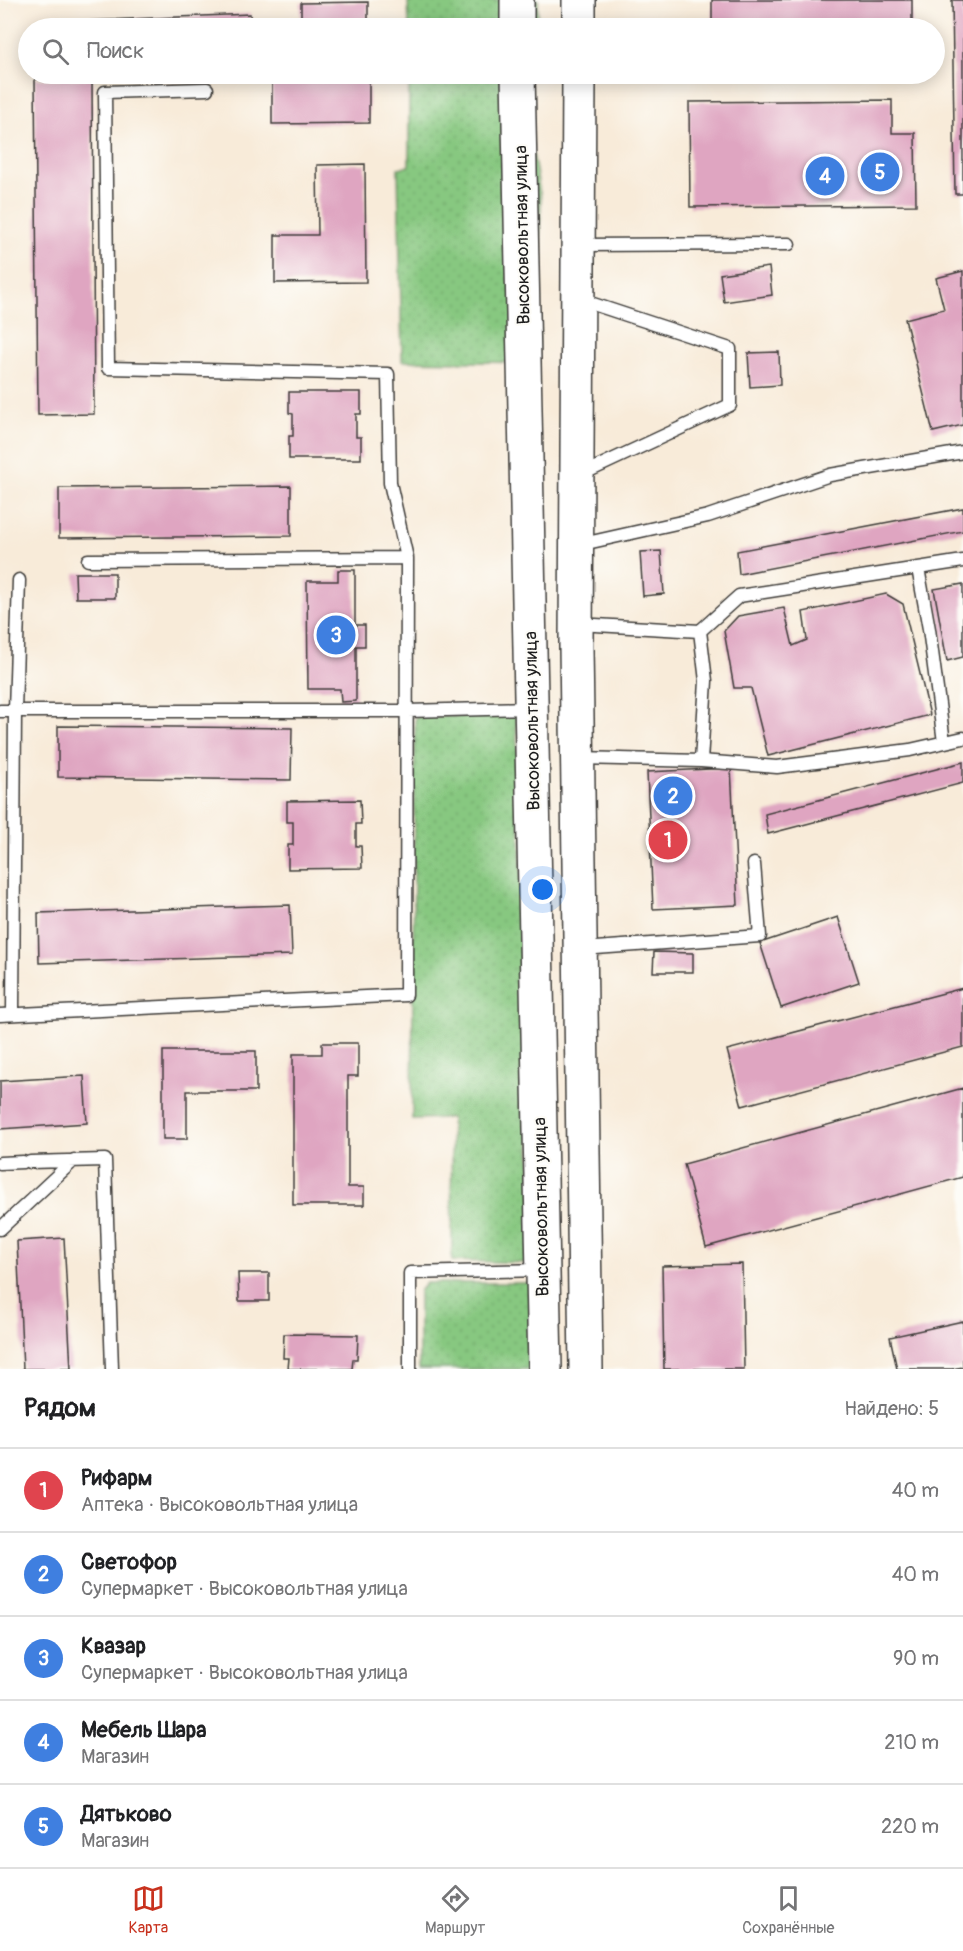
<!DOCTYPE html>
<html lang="ru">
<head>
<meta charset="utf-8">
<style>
	body { margin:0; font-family:Pangolin,sans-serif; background:#f2f2f2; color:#202124 }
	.you { position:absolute; left:543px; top:890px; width:21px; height:21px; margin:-15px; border:4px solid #fff; border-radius:50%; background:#1a73e8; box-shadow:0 0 0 9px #1a73e833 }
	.badge { display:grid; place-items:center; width:39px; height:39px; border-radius:50%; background:#c8321e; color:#fff; font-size:20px; font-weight:700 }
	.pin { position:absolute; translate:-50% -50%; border:3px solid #fff; box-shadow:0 2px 6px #0006 }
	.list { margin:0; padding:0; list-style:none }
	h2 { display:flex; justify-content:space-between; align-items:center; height:78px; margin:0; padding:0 24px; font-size:26px }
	h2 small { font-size:20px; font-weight:400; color:#757577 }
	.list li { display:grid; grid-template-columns:39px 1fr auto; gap:18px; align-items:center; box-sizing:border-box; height:84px; padding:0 24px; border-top:2px solid #e0e0e0 }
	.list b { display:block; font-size:22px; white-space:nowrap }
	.list p { margin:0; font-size:20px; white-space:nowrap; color:#757577 }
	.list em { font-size:20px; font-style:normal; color:#757577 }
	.icon { flex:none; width:33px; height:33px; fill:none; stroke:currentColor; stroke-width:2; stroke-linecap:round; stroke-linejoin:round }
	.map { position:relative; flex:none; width:963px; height:1369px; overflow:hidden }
	.search { position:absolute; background:#fff; box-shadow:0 3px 15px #0003; left:18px; right:18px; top:18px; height:66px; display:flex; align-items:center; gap:15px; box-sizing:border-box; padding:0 21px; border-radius:33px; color:#757577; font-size:22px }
	.sheet { height:498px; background:#fff }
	nav { display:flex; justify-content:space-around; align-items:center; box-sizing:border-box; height:84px; border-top:2px solid #e0e0e0; background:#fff; font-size:16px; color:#757577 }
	nav a { display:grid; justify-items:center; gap:3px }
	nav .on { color:#c8321e }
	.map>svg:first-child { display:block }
	.grass { fill:url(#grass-dots); stroke:#52724e; stroke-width:1.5 }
	.building { fill:#dfa5c1 }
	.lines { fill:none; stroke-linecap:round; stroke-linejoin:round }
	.lane-casing { stroke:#3d3b38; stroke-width:15 }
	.secondary-casing { stroke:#3d3b38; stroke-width:36 }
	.lane { stroke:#fff; stroke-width:12 }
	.secondary { stroke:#fff; stroke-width:33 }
	.labels { text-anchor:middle; stroke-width:4.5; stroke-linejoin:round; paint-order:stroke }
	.street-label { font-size:18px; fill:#1c1c1c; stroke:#fdfcf7 }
</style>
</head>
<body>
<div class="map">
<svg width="963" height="1369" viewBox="0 0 963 1369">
	<defs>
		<pattern id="grass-dots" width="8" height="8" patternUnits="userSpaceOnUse" patternTransform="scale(1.5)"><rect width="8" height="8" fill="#87c880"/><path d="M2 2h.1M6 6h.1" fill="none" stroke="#74ab6e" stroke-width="1.8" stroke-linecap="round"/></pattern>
	</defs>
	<rect width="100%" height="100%" fill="#fdfcf7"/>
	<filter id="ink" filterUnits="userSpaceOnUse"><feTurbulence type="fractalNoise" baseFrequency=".0167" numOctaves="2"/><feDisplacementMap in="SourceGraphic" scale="12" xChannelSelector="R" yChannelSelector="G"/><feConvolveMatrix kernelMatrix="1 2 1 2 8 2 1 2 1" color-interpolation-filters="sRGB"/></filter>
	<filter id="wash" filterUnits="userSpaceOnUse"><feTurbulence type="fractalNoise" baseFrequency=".008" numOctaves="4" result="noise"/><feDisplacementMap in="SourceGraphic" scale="24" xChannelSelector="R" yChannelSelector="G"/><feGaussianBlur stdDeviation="1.35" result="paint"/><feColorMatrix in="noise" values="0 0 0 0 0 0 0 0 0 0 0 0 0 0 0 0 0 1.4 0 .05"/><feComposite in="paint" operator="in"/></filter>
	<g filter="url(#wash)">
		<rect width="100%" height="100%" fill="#f8ebd9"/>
		<!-- grass -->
		<path class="grass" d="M 408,0 L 538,0 L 538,28 L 409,28 Z
			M 409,74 L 529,74 L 530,137 L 541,199 L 538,363 L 402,361 L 398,168 L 409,166 Z
			M 516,715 L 534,1263 L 452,1261 L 451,1118 L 412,1119 L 415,717 Z
			M 426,1283 L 542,1283 L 541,1369 L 419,1369 L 419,1291 Z"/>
		<g id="blocks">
			<!-- building -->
			<path class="building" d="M 712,0 L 912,0 L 912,28 L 712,28 Z
				M 952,0 L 963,0 L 963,194 L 955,194 Z
				M 368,2 L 368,28 L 301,28 L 301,3 Z
				M 250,14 L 251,28 L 84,28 L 83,21 Z
				M 302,74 L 369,74 L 369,123 L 272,124 L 272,79 L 302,78 Z
				M 35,79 L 92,79 L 94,414 L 38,415 Z
				M 892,100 L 892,133 L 915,133 L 916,205 L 690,207 L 689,102 Z
				M 365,164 L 366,282 L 275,283 L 275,235 L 318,235 L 317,165 Z
				M 769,267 L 772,295 L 724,302 L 720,274 Z
				M 963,271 L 963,425 L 933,432 L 905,319 L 944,309 L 936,278 Z
				M 779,352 L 780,385 L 750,387 L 748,353 Z
				M 289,392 L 361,392 L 361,414 L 356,414 L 356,437 L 361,437 L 361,459 L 289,459 L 289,436 L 293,436 L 293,414 L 289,413 Z
				M 291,486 L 291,536 L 59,538 L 59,488 Z
				M 963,508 L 963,531 L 739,574 L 737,551 Z
				M 661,551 L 664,594 L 643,596 L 640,552 Z
				M 338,570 L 355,570 L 355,625 L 365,625 L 365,646 L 356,646 L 356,701 L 341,702 L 340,689 L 308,689 L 307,581 L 338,581 Z
				M 75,573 L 115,573 L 115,598 L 76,598 Z
				M 963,584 L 963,657 L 947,661 L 934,589 Z
				M 886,594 L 903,604 L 930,715 L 768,756 L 751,688 L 734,688 L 724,631 L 738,616 L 784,608 L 793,646 L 807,640 L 803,612 Z
				M 58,726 L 292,728 L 291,780 L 58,777 Z
				M 963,762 L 963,783 L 768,834 L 765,814 Z
				M 731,768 L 738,905 L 653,909 L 647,772 Z
				M 360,800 L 361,824 L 356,824 L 356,846 L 361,846 L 362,868 L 288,869 L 288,845 L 293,845 L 293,822 L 287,822 L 287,801 Z
				M 290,905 L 292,955 L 39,963 L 38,913 Z
				M 838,917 L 859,982 L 781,1008 L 760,943 Z
				M 654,952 L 693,953 L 693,972 L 653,972 Z
				M 963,988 L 963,1047 L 742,1106 L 727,1050 Z
				M 322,1043 L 358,1043 L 358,1076 L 348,1076 L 348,1187 L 364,1187 L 364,1205 L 293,1205 L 293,1054 L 322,1054 Z
				M 163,1051 L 256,1051 L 256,1091 L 187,1091 L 187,1139 L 163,1139 Z
				M 84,1076 L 87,1123 L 0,1129 L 0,1081 Z
				M 963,1088 L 963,1177 L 706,1247 L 684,1164 Z
				M 64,1238 L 71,1369 L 23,1369 L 17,1241 Z
				M 742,1264 L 744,1369 L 664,1369 L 662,1266 Z
				M 238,1273 L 269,1273 L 269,1301 L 239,1301 Z
				M 963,1321 L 963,1367 L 952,1369 L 897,1369 L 890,1337 Z
				M 284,1334 L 358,1335 L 357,1359 L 353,1359 L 352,1369 L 288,1369 L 289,1358 L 283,1358 Z"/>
		</g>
	</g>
	<g filter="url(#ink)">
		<use href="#blocks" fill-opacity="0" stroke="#3d3b38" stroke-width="1.5"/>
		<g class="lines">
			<defs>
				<path id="lane" d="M 580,245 L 789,244
					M 580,475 L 730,405 L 730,349 L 581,300
					M 578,545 L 708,516 L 830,475 L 963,452
					M 88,560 L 407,558
					M 918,568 L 929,629 L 944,742
					M 578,624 L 700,631 L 706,681 L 701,761 L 579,758
					M 700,631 L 739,596 L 963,561
					M 0,711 L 15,711 L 19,580
					M 701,761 L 777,767 L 910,750 L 963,738
					M 582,949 L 760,936 L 754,864
					M 13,1014 L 15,711 L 407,711 L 529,708
					M 0,1015 L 406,995 L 407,558 L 390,483 L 388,374 L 108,368 L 105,92 L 207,89
					M 30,1162 L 105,1160 L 112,1369
					M 0,1163 L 23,1162
					M 0,1229 L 74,1160
					M 410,1369 L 410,1273 L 542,1270"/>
				<path id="secondary" d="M 517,0 L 517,28
					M 579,28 L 579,0
					M 518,74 L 545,1369
					M 579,74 L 576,646 L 586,1369"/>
			</defs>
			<!-- lane casing -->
			<use href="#lane" class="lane-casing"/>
			<!-- secondary casing -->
			<use href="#secondary" class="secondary-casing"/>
			<!-- lane -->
			<use href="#lane" class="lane"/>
			<!-- secondary -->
			<use href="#secondary" class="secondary"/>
		</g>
	</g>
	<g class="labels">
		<!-- street labels -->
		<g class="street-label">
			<text transform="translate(522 235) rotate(-91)" y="6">Высоковольтная улица</text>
			<text transform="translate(532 721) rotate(-91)" y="6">Высоковольтная улица</text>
			<text transform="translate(541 1207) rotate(-91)" y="6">Высоковольтная улица</text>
		</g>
	</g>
</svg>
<div class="you"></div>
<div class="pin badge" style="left:668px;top:840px;background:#e0444e">1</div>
<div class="pin badge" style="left:673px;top:796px;background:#3f7fe0">2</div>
<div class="pin badge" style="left:336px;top:635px;background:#3f7fe0">3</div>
<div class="pin badge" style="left:825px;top:176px;background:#3f7fe0">4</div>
<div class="pin badge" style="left:880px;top:172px;background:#3f7fe0">5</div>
<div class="search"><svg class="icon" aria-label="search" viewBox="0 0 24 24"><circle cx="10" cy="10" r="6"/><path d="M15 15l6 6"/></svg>Поиск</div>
</div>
<section class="sheet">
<h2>Рядом<small>Найдено: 5</small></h2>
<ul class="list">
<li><span class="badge" style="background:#e0444e">1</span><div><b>Рифарм</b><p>Аптека · Высоковольтная улица</p></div><em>40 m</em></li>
<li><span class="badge" style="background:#3f7fe0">2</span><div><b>Светофор</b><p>Супермаркет · Высоковольтная улица</p></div><em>40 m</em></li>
<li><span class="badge" style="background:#3f7fe0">3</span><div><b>Квазар</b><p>Супермаркет · Высоковольтная улица</p></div><em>90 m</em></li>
<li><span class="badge" style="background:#3f7fe0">4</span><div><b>Мебель Шара</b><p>Магазин</p></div><em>210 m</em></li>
<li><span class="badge" style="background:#3f7fe0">5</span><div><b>Дятьково</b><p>Магазин</p></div><em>220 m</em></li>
</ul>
</section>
<nav>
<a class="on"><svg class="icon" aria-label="map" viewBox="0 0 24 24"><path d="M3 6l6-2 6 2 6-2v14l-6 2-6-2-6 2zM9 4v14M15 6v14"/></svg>Карта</a>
<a><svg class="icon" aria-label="directions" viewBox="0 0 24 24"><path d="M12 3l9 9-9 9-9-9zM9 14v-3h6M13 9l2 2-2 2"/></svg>Маршрут</a>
<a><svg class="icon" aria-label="saved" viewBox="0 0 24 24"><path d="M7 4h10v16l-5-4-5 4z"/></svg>Сохранённые</a>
</nav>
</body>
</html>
